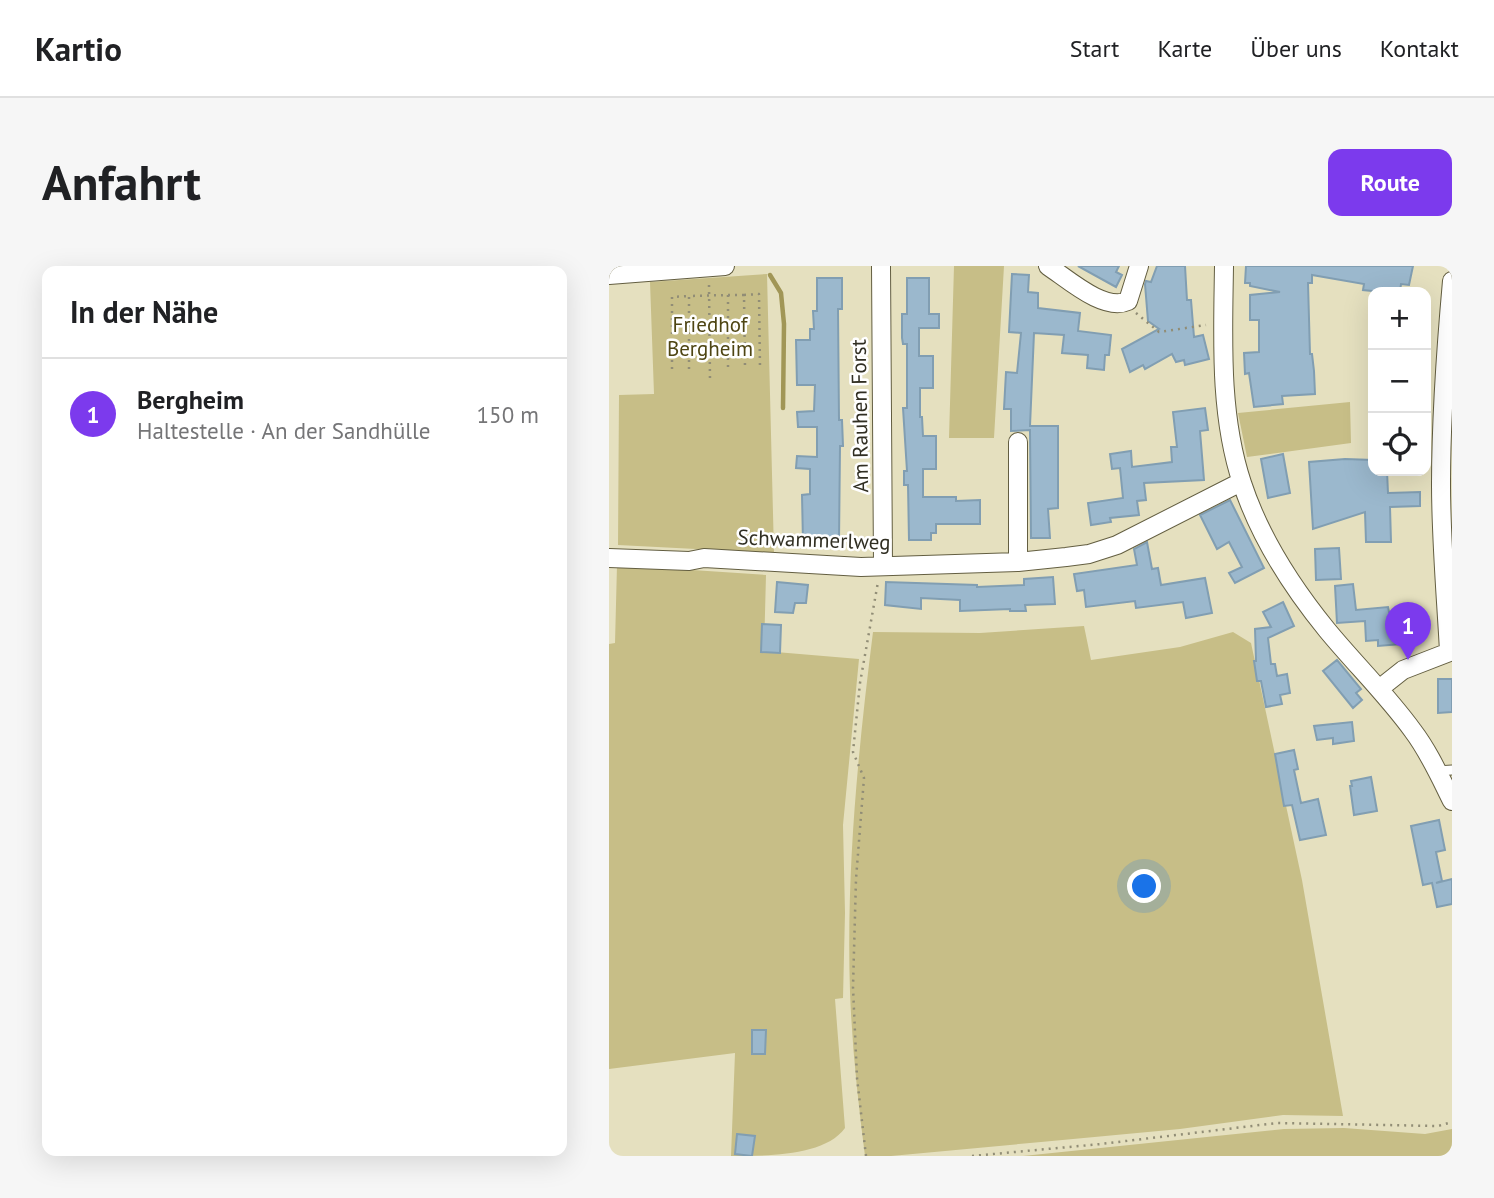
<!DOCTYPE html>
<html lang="de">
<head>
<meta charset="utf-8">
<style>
	body { margin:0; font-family:"PT Sans",sans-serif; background:#f6f6f6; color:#202124 }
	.controls { position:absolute; right:21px; top:21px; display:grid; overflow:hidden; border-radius:14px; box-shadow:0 7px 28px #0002 }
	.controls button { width:63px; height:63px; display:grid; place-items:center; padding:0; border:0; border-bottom:2px solid #e0e0e0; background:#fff; color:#202124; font:35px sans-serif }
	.you { position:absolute; left:536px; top:621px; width:24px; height:24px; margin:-18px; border:5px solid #fff; border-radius:50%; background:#1a73e8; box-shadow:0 0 0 10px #1a73e833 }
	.badge { display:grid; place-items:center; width:46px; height:46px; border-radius:50%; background:#7c3aed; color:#fff; font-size:23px; font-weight:700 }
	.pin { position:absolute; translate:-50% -58px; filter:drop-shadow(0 2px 4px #0008) }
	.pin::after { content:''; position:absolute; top:37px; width:24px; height:21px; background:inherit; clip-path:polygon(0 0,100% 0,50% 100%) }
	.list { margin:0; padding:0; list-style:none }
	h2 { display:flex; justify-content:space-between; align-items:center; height:91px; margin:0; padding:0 28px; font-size:30px }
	h2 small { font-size:23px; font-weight:400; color:#757577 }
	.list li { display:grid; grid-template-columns:46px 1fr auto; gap:21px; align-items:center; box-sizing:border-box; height:112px; padding:0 28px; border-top:2px solid #e0e0e0 }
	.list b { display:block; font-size:26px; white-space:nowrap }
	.list p { margin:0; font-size:23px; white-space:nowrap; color:#757577 }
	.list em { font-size:23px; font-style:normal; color:#757577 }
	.icon { flex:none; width:38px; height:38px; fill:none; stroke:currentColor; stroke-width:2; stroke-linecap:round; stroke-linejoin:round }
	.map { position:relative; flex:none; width:843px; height:890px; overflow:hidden; border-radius:14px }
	header { display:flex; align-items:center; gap:42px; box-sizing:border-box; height:98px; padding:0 35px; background:#fff; border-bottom:2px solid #e0e0e0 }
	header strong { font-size:33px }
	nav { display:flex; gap:38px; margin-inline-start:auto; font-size:24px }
	.intro { display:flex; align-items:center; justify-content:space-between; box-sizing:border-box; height:168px; padding:0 42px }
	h1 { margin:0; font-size:49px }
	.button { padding:18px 32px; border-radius:14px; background:#7c3aed; color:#fff; font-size:24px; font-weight:700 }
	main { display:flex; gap:42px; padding:0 42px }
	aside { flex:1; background:#fff; border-radius:14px; box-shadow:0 7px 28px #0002 }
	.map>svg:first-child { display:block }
	.green { fill:#c7be87 }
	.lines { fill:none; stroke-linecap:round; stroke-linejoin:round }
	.stream { stroke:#a19656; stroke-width:4.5 }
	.building { fill:#9bb8cd; stroke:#819eb2; stroke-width:2 }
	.lane-casing { stroke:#635e41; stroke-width:11 }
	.street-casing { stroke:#635e41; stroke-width:20 }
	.path { stroke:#918d76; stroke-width:2.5; stroke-dasharray:2 5; stroke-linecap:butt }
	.lane { stroke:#fff; stroke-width:9 }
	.street { stroke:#fff; stroke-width:18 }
	.labels { text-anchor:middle; stroke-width:5; stroke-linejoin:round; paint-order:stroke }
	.park-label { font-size:21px; fill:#4e4513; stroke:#fff }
	.street-label { font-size:21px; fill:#302e22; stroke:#fff }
</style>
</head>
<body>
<header>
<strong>Kartio</strong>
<nav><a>Start</a><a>Karte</a><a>Über uns</a><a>Kontakt</a></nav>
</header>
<div class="intro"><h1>Anfahrt</h1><a class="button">Route</a></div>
<main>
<aside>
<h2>In der Nähe<small></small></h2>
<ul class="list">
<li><span class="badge">1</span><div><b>Bergheim</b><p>Haltestelle · An der Sandhülle</p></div><em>150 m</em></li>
</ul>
</aside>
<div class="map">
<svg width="843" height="890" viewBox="0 0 843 890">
	<rect width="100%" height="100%" fill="#e5e0bf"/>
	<!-- green -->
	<path class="green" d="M 345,0 L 395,0 L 385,172 L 340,172 Z
		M 158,8 L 165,287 L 9,279 L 10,129 L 45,128 L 41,16 Z
		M 741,136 L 742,177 L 638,191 L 629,147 Z
		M 8,299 L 157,309 L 155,385 L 250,393 L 234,559 L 236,647 L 234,732 L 226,733 L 236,862 C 216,890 158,890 122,890 L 126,787 L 0,803 L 0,378 L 6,377 Z
		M 475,360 L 482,394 L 571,381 L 624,366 L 642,377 L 693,614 L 734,850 L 674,849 L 571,863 L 432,876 L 282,890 L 256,890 C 249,835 243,781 241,726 C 237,606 249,485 264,366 L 371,367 Z
		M 735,862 L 816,868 L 843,863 L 843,890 L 414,890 L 675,863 Z"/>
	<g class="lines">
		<!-- stream -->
		<path class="stream" d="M 161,9 L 172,27 L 175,58 L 174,142"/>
	</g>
	<!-- building -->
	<path class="building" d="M 469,0 L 510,0 L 507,6 L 513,9 L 507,21 Z
		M 548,0 L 576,0 L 578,34 L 582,34 L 585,71 L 594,69 L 600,93 L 576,99 L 575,94 L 567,96 L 563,88 L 536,103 L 534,99 L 521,106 L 513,83 L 550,63 L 539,55 L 536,18 L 537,15 L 542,16 Z
		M 637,0 L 804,0 L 800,19 L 792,18 L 791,25 L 774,22 L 773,26 L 754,24 L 755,18 L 703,9 L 703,17 L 699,17 L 701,88 L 703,88 L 705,105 L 706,128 L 673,130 L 674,138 L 645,141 L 640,107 L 636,108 L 635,87 L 650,86 L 650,54 L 641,54 L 641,29 L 671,26 L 641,20 L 641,17 L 636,17 Z
		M 403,8 L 420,9 L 419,26 L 429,27 L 429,42 L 471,47 L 469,65 L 502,69 L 500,89 L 496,89 L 495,104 L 478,102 L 479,89 L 453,87 L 455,69 L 425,67 L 421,160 L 449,160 L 449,242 L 439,243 L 441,272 L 422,272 L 421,164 L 402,165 L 402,143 L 395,143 L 397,106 L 408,107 L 412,67 L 400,66 Z
		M 208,12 L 233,12 L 233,43 L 229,43 L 230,154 L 233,154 L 234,180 L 231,180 L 230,276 L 194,276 L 193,229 L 201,228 L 201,203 L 187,202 L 188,190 L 208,191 L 208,161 L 189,161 L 188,146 L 205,145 L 206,119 L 188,119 L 187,74 L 201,74 L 201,63 L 205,63 L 204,45 L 208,45 Z
		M 298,12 L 320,12 L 320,48 L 330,48 L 330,62 L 310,62 L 310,90 L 324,90 L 324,122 L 311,122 L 311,151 L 313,151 L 314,170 L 327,170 L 327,203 L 314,203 L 314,231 L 347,231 L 347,235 L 371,234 L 371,258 L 327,258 L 327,267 L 322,267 L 322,274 L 300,274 L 299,219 L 295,219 L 295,205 L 298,205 L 294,142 L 298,142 L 298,78 L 294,78 L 293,72 L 293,48 L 298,48 Z
		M 596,142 L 599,164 L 591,165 L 595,214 L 535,217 L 537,234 L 528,235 L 530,249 L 501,252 L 502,256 L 482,259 L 479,237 L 514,232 L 511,202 L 503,203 L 501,188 L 522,185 L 523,201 L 563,196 L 562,181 L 568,181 L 564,146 Z
		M 674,188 L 681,227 L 659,232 L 652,193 Z
		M 736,193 L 764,194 L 764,205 L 778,205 L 779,227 L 811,226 L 811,240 L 781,241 L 782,276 L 757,276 L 756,246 L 704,263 L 700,196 Z
		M 621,234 L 655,302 L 626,317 L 620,307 L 633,301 L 620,276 L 608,283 L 591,249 Z
		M 538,276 L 543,303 L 549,302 L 552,319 L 596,312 L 603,347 L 577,352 L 574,336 L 527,342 L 526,335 L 477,341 L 475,324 L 468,325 L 465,308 L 528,299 L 525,283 Z
		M 730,282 L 732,313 L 707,314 L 706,283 Z
		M 444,311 L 446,338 L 416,339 L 417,345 L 401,345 L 401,343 L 351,345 L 351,334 L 312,332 L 312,343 L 276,339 L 277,316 L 368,319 L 368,321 L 415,319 L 415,313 Z
		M 168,316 L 199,319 L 197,337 L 186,337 L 184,347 L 166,346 Z
		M 744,318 L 747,344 L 779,341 L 780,346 L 788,345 L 792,378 L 769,380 L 769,374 L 757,375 L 756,355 L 728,357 L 726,320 Z
		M 674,336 L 685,360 L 659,372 L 662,398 L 666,398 L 668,410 L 678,408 L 681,427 L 671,429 L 673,438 L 657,441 L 652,415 L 648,415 L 645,395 L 647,395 L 646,363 L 662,361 L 654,346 Z
		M 153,358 L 172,359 L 171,387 L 152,386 Z
		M 728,394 L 752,423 L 747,427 L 753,434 L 744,442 L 714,405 Z
		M 829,413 L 843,413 L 843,446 L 829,447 Z
		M 743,456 L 745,475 L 724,478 L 724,472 L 708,474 L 705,460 Z
		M 685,484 L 689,503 L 685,504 L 692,537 L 709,533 L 717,569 L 691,574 L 683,539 L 675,540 L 666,488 Z
		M 762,511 L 768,545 L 745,549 L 741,520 L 743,520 L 742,515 Z
		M 830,554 L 836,584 L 827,586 L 833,615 L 827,617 L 843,613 L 843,638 L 828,641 L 823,617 L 814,619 L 802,560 Z
		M 143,764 L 157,764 L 156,788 L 143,788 Z
		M 128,868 L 146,870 L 143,890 L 126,888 Z"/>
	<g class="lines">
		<defs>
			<path id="lane" d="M 828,505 L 843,504"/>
			<path id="street" d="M 272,0 L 274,300
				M 439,0 C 459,13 495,46 519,35 L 530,0
				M 615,0 C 614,71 610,148 633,217 C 650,269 683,321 718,364 C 746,398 778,429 804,465 C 820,486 831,511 843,535
				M 0,9 L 116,0
				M 0,292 L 80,295 L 95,292 L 252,301 L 409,296 L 457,291 L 480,288 L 508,279 L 632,216
				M 409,296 L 409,176
				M 840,385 C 837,330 832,274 832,218 C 832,150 837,82 843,15
				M 770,423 L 794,404 L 843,385"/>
		</defs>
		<!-- lane casing -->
		<use href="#lane" class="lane-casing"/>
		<!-- street casing -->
		<use href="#street" class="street-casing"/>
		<!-- path -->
		<path class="path" d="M 100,19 L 101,115
			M 119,29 L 135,29 L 136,101
			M 135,29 L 150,28 L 151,102
			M 527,47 L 550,66 L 597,59
			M 63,103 L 63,31 L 80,30
			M 80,103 L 80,30 L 119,29 L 119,101
			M 257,890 L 248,812 L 244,721 L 247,613 L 255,512 L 244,486 L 251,417 L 269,316
			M 363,890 L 492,878 L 668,857 L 829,860 L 843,856"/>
		<!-- lane -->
		<use href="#lane" class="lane"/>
		<!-- street -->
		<use href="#street" class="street"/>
	</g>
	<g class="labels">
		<!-- park labels -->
		<g class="park-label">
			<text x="101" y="66">Friedhof<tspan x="101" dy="24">Bergheim</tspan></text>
		</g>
		<!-- street labels -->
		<g class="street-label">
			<text transform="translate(251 150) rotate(-91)" y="7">Am Rauhen Forst</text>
			<text transform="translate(205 274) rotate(2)" y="7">Schwammerlweg</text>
		</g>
	</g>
</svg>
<div class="controls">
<button>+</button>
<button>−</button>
<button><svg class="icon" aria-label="locate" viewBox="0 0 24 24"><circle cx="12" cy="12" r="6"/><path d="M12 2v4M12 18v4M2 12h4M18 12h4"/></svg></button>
</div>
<div class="you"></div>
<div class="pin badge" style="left:799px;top:394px">1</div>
</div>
</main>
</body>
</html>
